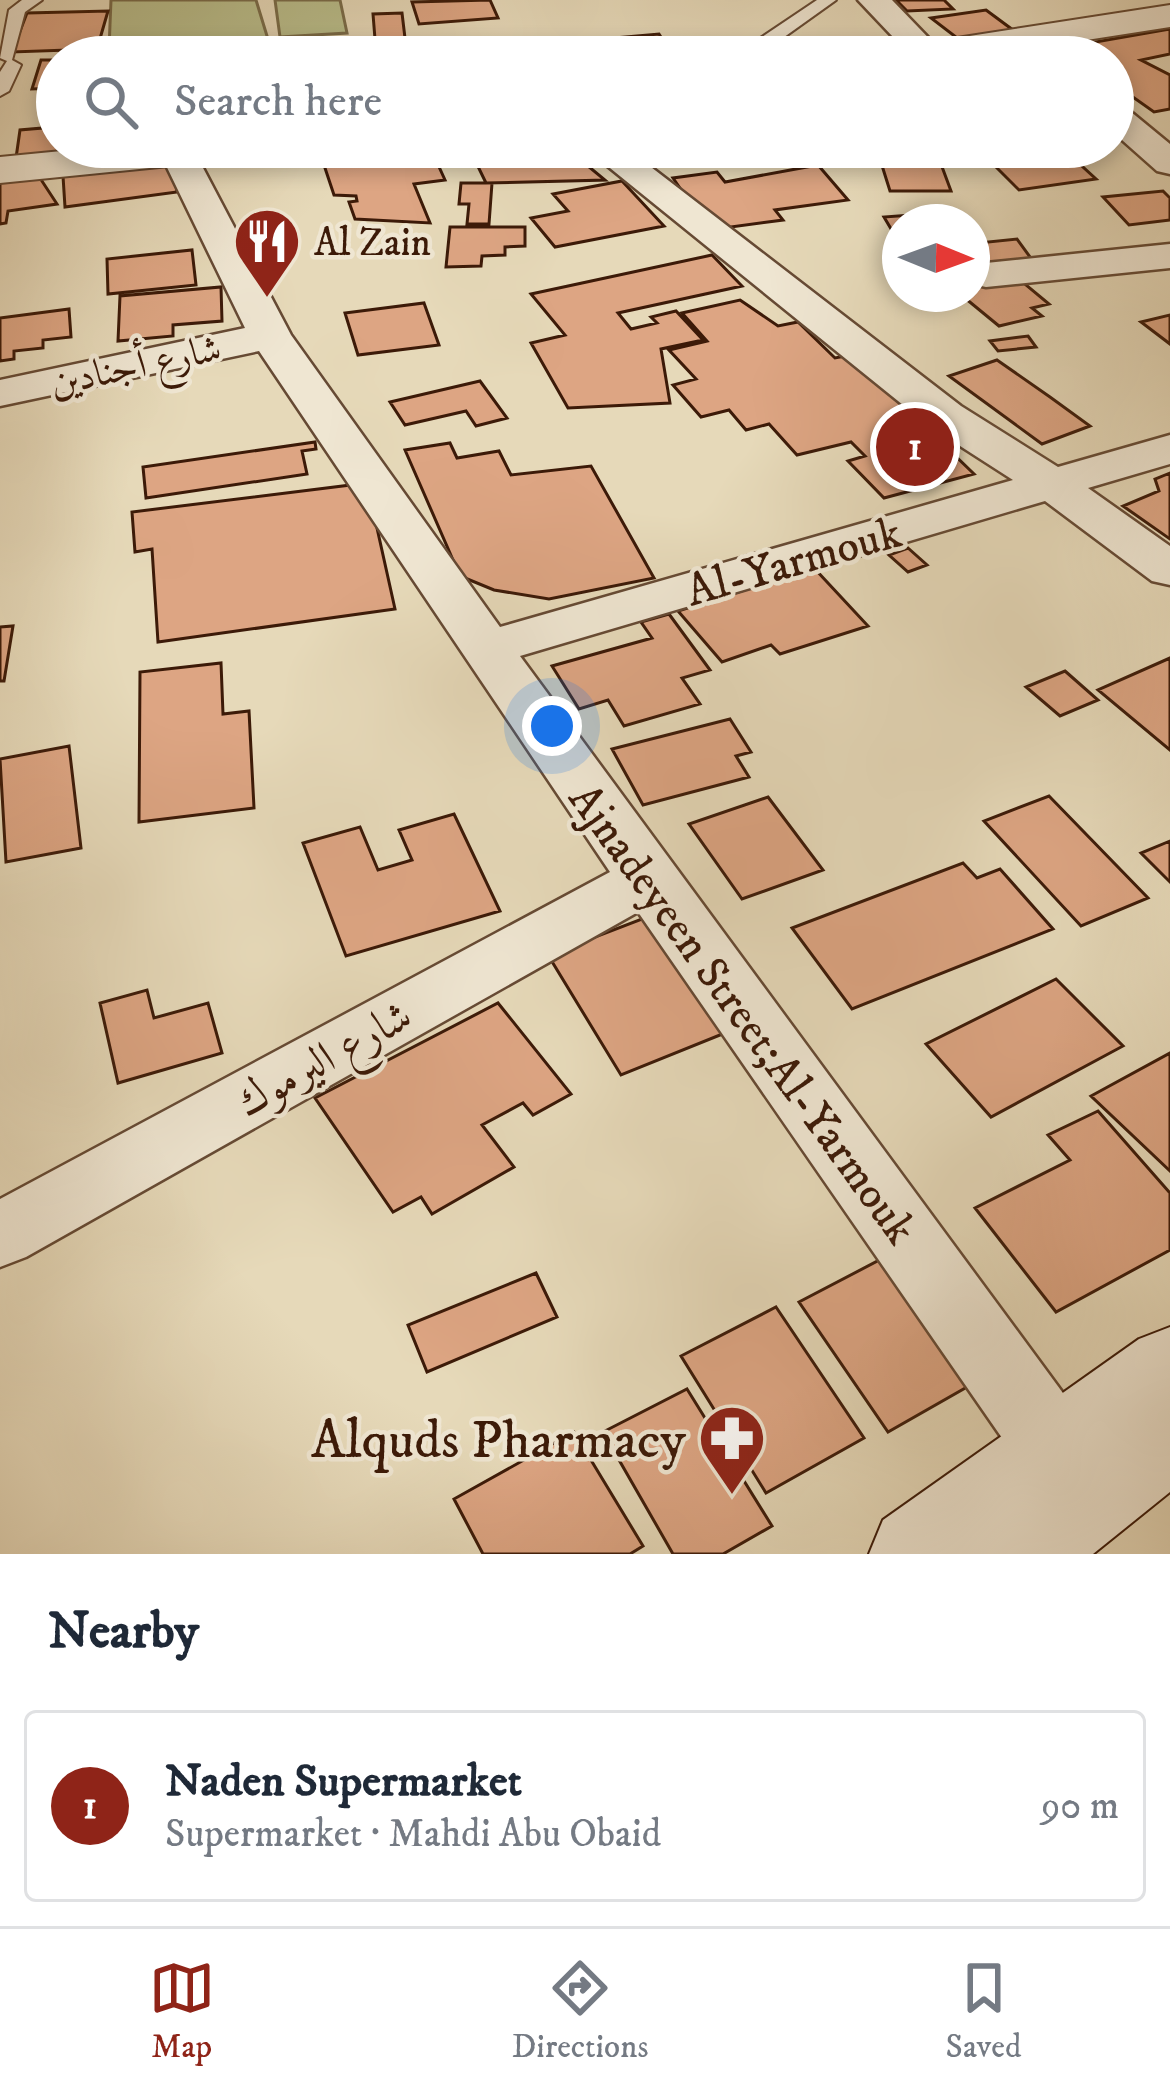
<!DOCTYPE html>
<html lang="en">
<head>
<meta charset="utf-8">
<style>
	body { margin:0; font-family:"IM FELL DW Pica",Amiri,serif; background:#f6f6f7; color:#1f2937 }
	.compass { position:absolute; left:882px; top:204px; width:108px; height:108px; border-radius:50%; background:#fff; box-shadow:0 6px 18px #0003; rotate:91deg }
	.you { position:absolute; left:552px; top:726px; width:42px; height:42px; margin:-30px; border:9px solid #fff; border-radius:50%; background:#1a73e8; box-shadow:0 0 0 18px #1a73e833 }
	.badge { display:grid; place-items:center; width:78px; height:78px; border-radius:50%; background:#8f2418; color:#fff; font-size:39px; font-weight:700 }
	.pin { position:absolute; translate:-50% -50%; border:6px solid #fff; box-shadow:0 3px 12px #0006 }
	.list { margin:0; padding:0; list-style:none }
	h2 { display:flex; justify-content:space-between; align-items:center; height:156px; margin:0; padding:0 48px; font-size:51px }
	h2 small { font-size:39px; font-weight:400; color:#747a83 }
	.list li { display:grid; grid-template-columns:78px 1fr auto; gap:36px; align-items:center; box-sizing:border-box; height:192px; margin:0 24px 24px; padding:0 24px; border:3px solid #e0e1e3; border-radius:12px }
	.list b { display:block; font-size:45px; white-space:nowrap }
	.list p { margin:0; font-size:39px; white-space:nowrap; color:#747a83 }
	.list em { font-size:39px; font-style:normal; color:#747a83 }
	.icon { flex:none; width:66px; height:66px; fill:none; stroke:currentColor; stroke-width:2; stroke-linecap:round; stroke-linejoin:round }
	.map { position:relative; flex:none; width:1170px; height:1554px; overflow:hidden }
	.search { position:absolute; background:#fff; box-shadow:0 6px 18px #0003; left:36px; right:36px; top:36px; height:132px; display:flex; align-items:center; gap:30px; box-sizing:border-box; padding:0 42px; border-radius:66px; color:#747a83; font-size:45px }
	.sheet { height:372px; background:#fff }
	nav { display:flex; justify-content:space-around; align-items:center; box-sizing:border-box; height:168px; border-top:3px solid #e0e1e3; background:#fff; font-size:33px; color:#747a83 }
	nav a { display:grid; justify-items:center; gap:6px }
	nav .on { color:#8f2418 }
	.map>svg:first-child { display:block }
	.green { fill:#b9be8c; stroke:#7a6c4a; stroke-width:3 }
	.building { fill:#dda583; stroke:#3c1a08; stroke-width:3 }
	.lines { fill:none; stroke-linecap:round; stroke-linejoin:round }
	.service-casing { stroke:#664a34; stroke-width:4 }
	.minor-casing { stroke:#664a34; stroke-width:5 }
	.tertiary-casing { stroke:#664a34; stroke-width:4 }
	.secondary-casing { stroke:#3c1a08; stroke-width:4 }
	.service { fill:#efe6d2; fill-rule:evenodd }
	.minor { fill:#efe6d2; fill-rule:evenodd }
	.tertiary { fill:#efe6d2; fill-rule:evenodd }
	.secondary { fill:#efe6d2; fill-rule:evenodd }
	.labels { text-anchor:middle; stroke-width:9; stroke-linejoin:round; paint-order:stroke }
	.far-poi-label { font-size:39px; fill:#3c1a08; stroke:#efe6d2; text-anchor:start }
	.far-street-label { font-size:39px; fill:#3c1a08; stroke:#efe6d2 }
	.street-label { font-size:45px; fill:#3c1a08; stroke:#efe6d2 }
	.near-poi-label { font-size:54px; fill:#3c1a08; stroke:#efe6d2; text-anchor:end }
</style>
</head>
<body>
<div class="map">
<svg width="1170" height="1554" viewBox="0 0 1170 1554">
	<rect width="100%" height="100%" fill="#e6d9b9"/>
	<filter id="stains"><feTurbulence type="fractalNoise" baseFrequency=".00167" numOctaves="4"/><feColorMatrix values="0 0 0 0 .2 0 0 0 0 .09 0 0 0 0 .02 0 0 0 .5 -.17"/></filter>
	<radialGradient id="worn" r=".72"><stop offset=".6" stop-color="#630" stop-opacity="0"/><stop offset="1" stop-color="#630" stop-opacity=".3"/></radialGradient>
	<!-- green -->
	<path class="green" d="M 111,0 L 256,0 L 271,49 L 109,49 Z
		M 275,0 L 340,0 L 347,33 L 280,37 Z"/>
	<!-- building -->
	<path class="building" d="M 490,0 L 498,18 L 419,24 L 412,2 Z
		M 896,0 L 944,0 L 953,9 L 907,11 Z
		M 986,10 L 1017,33 L 961,41 L 931,18 Z
		M 108,11 L 97,49 L 12,52 L 27,13 Z
		M 402,13 L 405,38 L 375,39 L 373,14 Z
		M 1170,29 L 1170,54 L 1141,60 L 1170,75 L 1170,109 L 1154,112 L 1113,83 L 1113,57 L 1074,57 L 1061,48 Z
		M 659,34 L 674,57 L 612,57 L 602,39 Z
		M 270,50 L 270,57 L 130,57 L 247,53 Z
		M 41,60 L 57,60 L 57,88 L 32,89 Z
		M 57,112 L 57,147 L 65,147 L 64,155 L 16,158 L 20,130 L 42,128 L 44,113 Z
		M 318,147 L 439,147 L 435,158 L 445,180 L 414,184 L 430,223 L 355,219 L 349,202 L 357,201 L 356,196 L 334,195 Z
		M 565,147 L 605,180 L 486,183 L 469,148 Z
		M 781,147 L 862,147 L 789,157 Z
		M 976,147 L 1061,147 L 1096,179 L 1019,190 Z
		M 879,156 L 938,156 L 951,191 L 890,191 Z
		M 173,165 L 177,192 L 65,207 L 63,176 Z
		M 818,165 L 848,200 L 775,210 L 783,220 L 709,230 L 673,178 L 717,172 L 725,182 Z
		M 38,175 L 57,204 L 8,211 L 6,223 L 0,224 L 0,178 Z
		M 622,181 L 664,226 L 555,247 L 531,218 L 568,211 L 553,194 Z
		M 461,183 L 492,183 L 489,224 L 467,224 L 469,204 L 459,204 Z
		M 1163,191 L 1170,198 L 1170,220 L 1129,225 L 1103,197 Z
		M 951,212 L 958,222 L 900,222 L 900,244 L 884,217 Z
		M 450,227 L 525,227 L 525,246 L 505,247 L 505,255 L 482,256 L 481,266 L 446,267 Z
		M 972,233 L 979,243 L 1017,239 L 1038,268 L 972,274 Z
		M 192,250 L 196,285 L 108,294 L 107,259 Z
		M 712,255 L 742,286 L 618,313 L 631,329 L 657,323 L 651,317 L 676,311 L 703,340 L 661,349 L 670,403 L 568,408 L 531,343 L 565,335 L 531,294 Z
		M 1014,275 L 1049,304 L 1032,308 L 1042,316 L 999,326 L 960,294 L 972,294 L 972,278 Z
		M 221,287 L 222,321 L 173,325 L 173,336 L 118,341 L 120,296 Z
		M 740,300 L 778,326 L 798,322 L 835,358 L 851,355 L 974,474 L 884,498 L 848,461 L 865,456 L 851,442 L 797,455 L 769,424 L 746,430 L 729,410 L 701,417 L 673,385 L 696,379 L 669,350 L 707,341 L 682,313 Z
		M 424,303 L 439,345 L 358,355 L 345,313 Z
		M 69,309 L 71,337 L 43,340 L 43,348 L 14,351 L 14,359 L 0,361 L 0,318 Z
		M 1170,315 L 1170,344 L 1141,322 Z
		M 1028,336 L 1036,347 L 998,351 L 990,341 Z
		M 997,360 L 1050,397 L 1090,426 L 1042,444 L 949,376 Z
		M 480,381 L 507,418 L 476,426 L 466,411 L 405,425 L 390,402 Z
		M 315,442 L 316,449 L 302,451 L 307,474 L 146,498 L 143,467 Z
		M 450,443 L 457,458 L 499,451 L 511,475 L 591,466 L 654,578 L 549,599 L 494,590 L 460,576 L 405,450 Z
		M 1170,473 L 1170,539 L 1123,506 L 1159,491 L 1155,479 Z
		M 367,483 L 395,609 L 158,642 L 152,549 L 135,552 L 132,512 Z
		M 908,548 L 927,565 L 908,572 L 889,555 Z
		M 814,568 L 868,626 L 780,654 L 771,645 L 722,662 L 678,611 Z
		M 669,614 L 710,670 L 682,678 L 700,704 L 624,726 L 608,700 L 579,709 L 552,666 L 652,638 L 641,622 Z
		M 13,626 L 4,681 L 0,681 L 0,627 Z
		M 1170,658 L 1170,750 L 1098,690 Z
		M 221,663 L 223,714 L 249,711 L 254,808 L 139,822 L 140,672 Z
		M 1065,671 L 1098,700 L 1060,716 L 1026,687 Z
		M 730,719 L 751,752 L 736,756 L 749,777 L 643,805 L 612,749 Z
		M 69,746 L 81,848 L 6,862 L 0,759 Z
		M 1049,796 L 1148,898 L 1081,926 L 984,821 Z
		M 768,797 L 823,870 L 742,899 L 689,824 Z
		M 454,814 L 500,911 L 346,956 L 303,843 L 360,827 L 378,870 L 412,860 L 399,830 Z
		M 1170,841 L 1170,882 L 1141,853 Z
		M 963,863 L 977,878 L 1000,869 L 1053,929 L 852,1009 L 792,928 Z
		M 647,917 L 725,1033 L 621,1075 L 548,955 Z
		M 1056,979 L 1123,1046 L 991,1117 L 926,1044 Z
		M 147,990 L 154,1018 L 208,1003 L 222,1053 L 118,1083 L 100,1003 Z
		M 498,1003 L 571,1094 L 533,1115 L 523,1103 L 482,1125 L 514,1167 L 432,1214 L 421,1197 L 393,1212 L 315,1098 Z
		M 1170,1053 L 1170,1171 L 1091,1096 Z
		M 1098,1111 L 1170,1193 L 1170,1250 L 1056,1312 L 975,1208 L 1070,1160 L 1048,1135 Z
		M 889,1255 L 981,1379 L 888,1432 L 799,1302 Z
		M 536,1273 L 557,1317 L 427,1372 L 408,1325 Z
		M 776,1307 L 864,1438 L 766,1493 L 681,1356 Z
		M 687,1389 L 772,1526 L 723,1554 L 673,1554 L 603,1432 Z
		M 574,1432 L 643,1546 L 630,1554 L 483,1554 L 454,1499 Z"/>
	<g class="lines">
		<defs>
			<path id="service" d="M 22,0 L 42,0 L 25,12 L 12,60 L 21,65 L 9,91 L 0,96 L 0,72 L 7,61 L 0,58 L 9,10 Z
				M 817,0 L 836,0 L 766,50 L 771,57 L 753,57 L 750,45 Z"/>
			<path id="minor" d="M 858,0 L 892,0 L 944,54 L 912,57 Z
				M 1016,32 L 1053,57 L 1015,57 L 1000,42 Z
				M 1113,104 L 1125,107 L 1170,144 L 1170,174 L 1157,171 L 1113,132 Z
				M 164,147 L 192,147 L 291,335 L 500,627 L 1013,480 L 929,426 L 584,147 L 625,147 L 961,406 L 1058,467 L 1170,435 L 1170,464 L 1088,488 L 1170,546 L 1170,585 L 1152,581 L 1045,501 L 520,656 L 1085,1423 L 1113,1442 L 1125,1470 L 1113,1498 L 1085,1509 L 1029,1477 L 638,912 L 26,1257 L 0,1267 L 0,1199 L 610,872 L 259,351 L 0,406 L 0,380 L 245,328 L 160,153 Z
				M 1170,244 L 1170,268 L 986,287 L 972,284 L 972,266 L 986,263 Z"/>
			<path id="tertiary" d="M 1170,5 L 1170,27 L 978,57 L 886,57 L 905,46 Z
				M 103,147 L 250,147 L 244,156 L 229,160 L 0,183 L 0,157 Z"/>
			<path id="secondary" d="M 1170,1327 L 1170,1492 L 1093,1554 L 869,1554 L 883,1520 L 1139,1339 Z"/>
		</defs>
		<!-- service casing -->
		<use href="#service" class="service-casing"/>
		<!-- minor casing -->
		<use href="#minor" class="minor-casing"/>
		<!-- tertiary casing -->
		<use href="#tertiary" class="tertiary-casing"/>
		<!-- secondary casing -->
		<use href="#secondary" class="secondary-casing"/>
		<!-- service -->
		<use href="#service" class="service"/>
		<!-- minor -->
		<use href="#minor" class="minor"/>
		<!-- tertiary -->
		<use href="#tertiary" class="tertiary"/>
		<!-- secondary -->
		<use href="#secondary" class="secondary"/>
	</g>
	<!-- icons -->
	<defs>
		<symbol id="restaurant-pin" viewBox="-11 -11 22 30"><path d="M0 17L-7.5 6A9.5 9.5 0 1 1 7.5 6Z" fill="#8f2418" stroke="#efe6d2"/><path d="M-5-6h1v4h1v-4h1v4h1v-4h1v5L-1.5 .5V6h-2V.5L-5-1ZM5-6V6H3V1.5H1.5Q1.5-4 5-6Z" fill="#fff"/></symbol>
		<symbol id="pharmacy-pin" viewBox="-11 -11 22 30"><path d="M0 17L-7.5 6A9.5 9.5 0 1 1 7.5 6Z" fill="#8f2418" stroke="#efe6d2"/><path d="M-2-6h4v4h4v4h-4v4h-4v-4h-4v-4h4Z" fill="#fff"/></symbol>
	</defs>
	<g fill-rule="evenodd">
		<use href="#restaurant-pin" x="229" y="203" width="76" height="104"/>
		<use href="#pharmacy-pin" x="694" y="1400" width="76" height="104"/>
	</g>
	<g class="labels">
		<!-- far-poi labels -->
		<g class="far-poi-label">
			<text x="314" y="255">Al Zain</text>
		</g>
		<!-- far-street labels -->
		<g class="far-street-label">
			<text transform="translate(135 364) rotate(-12)" y="14">شارع أجنادين</text>
		</g>
		<!-- street labels -->
		<g class="street-label">
			<text transform="translate(793 560) rotate(-16)" y="16">Al-Yarmouk</text>
			<text transform="translate(744 1013) rotate(54)" y="16">Ajnadeyeen Street;Al-Yarmouk</text>
			<text transform="translate(323 1057) rotate(-29)" y="16">شارع اليرموك</text>
		</g>
		<!-- near-poi labels -->
		<g class="near-poi-label">
			<text x="686" y="1457">Alquds Pharmacy</text>
		</g>
	</g>
	<rect width="100%" height="100%" filter="url(#stains)"/>
	<rect width="100%" height="100%" fill="url(#worn)"/>
</svg>
<svg class="compass" viewBox="-18 -18 36 36"><path d="M0-13l5 13h-10z" fill="#e53935"/><path d="M0 13l5-13h-10z" fill="#747a83"/></svg>
<div class="you"></div>
<div class="pin badge" style="left:915px;top:447px">1</div>
<div class="search"><svg class="icon" aria-label="search" viewBox="0 0 24 24"><circle cx="10" cy="10" r="6"/><path d="M15 15l6 6"/></svg>Search here</div>
</div>
<section class="sheet">
<h2>Nearby<small></small></h2>
<ul class="list">
<li><span class="badge">1</span><div><b>Naden Supermarket</b><p>Supermarket · Mahdi Abu Obaid</p></div><em>90 m</em></li>
</ul>
</section>
<nav>
<a class="on"><svg class="icon" aria-label="map" viewBox="0 0 24 24"><path d="M3 6l6-2 6 2 6-2v14l-6 2-6-2-6 2zM9 4v14M15 6v14"/></svg>Map</a>
<a><svg class="icon" aria-label="directions" viewBox="0 0 24 24"><path d="M12 3l9 9-9 9-9-9zM9 14v-3h6M13 9l2 2-2 2"/></svg>Directions</a>
<a><svg class="icon" aria-label="saved" viewBox="0 0 24 24"><path d="M7 4h10v16l-5-4-5 4z"/></svg>Saved</a>
</nav>
</body>
</html>
